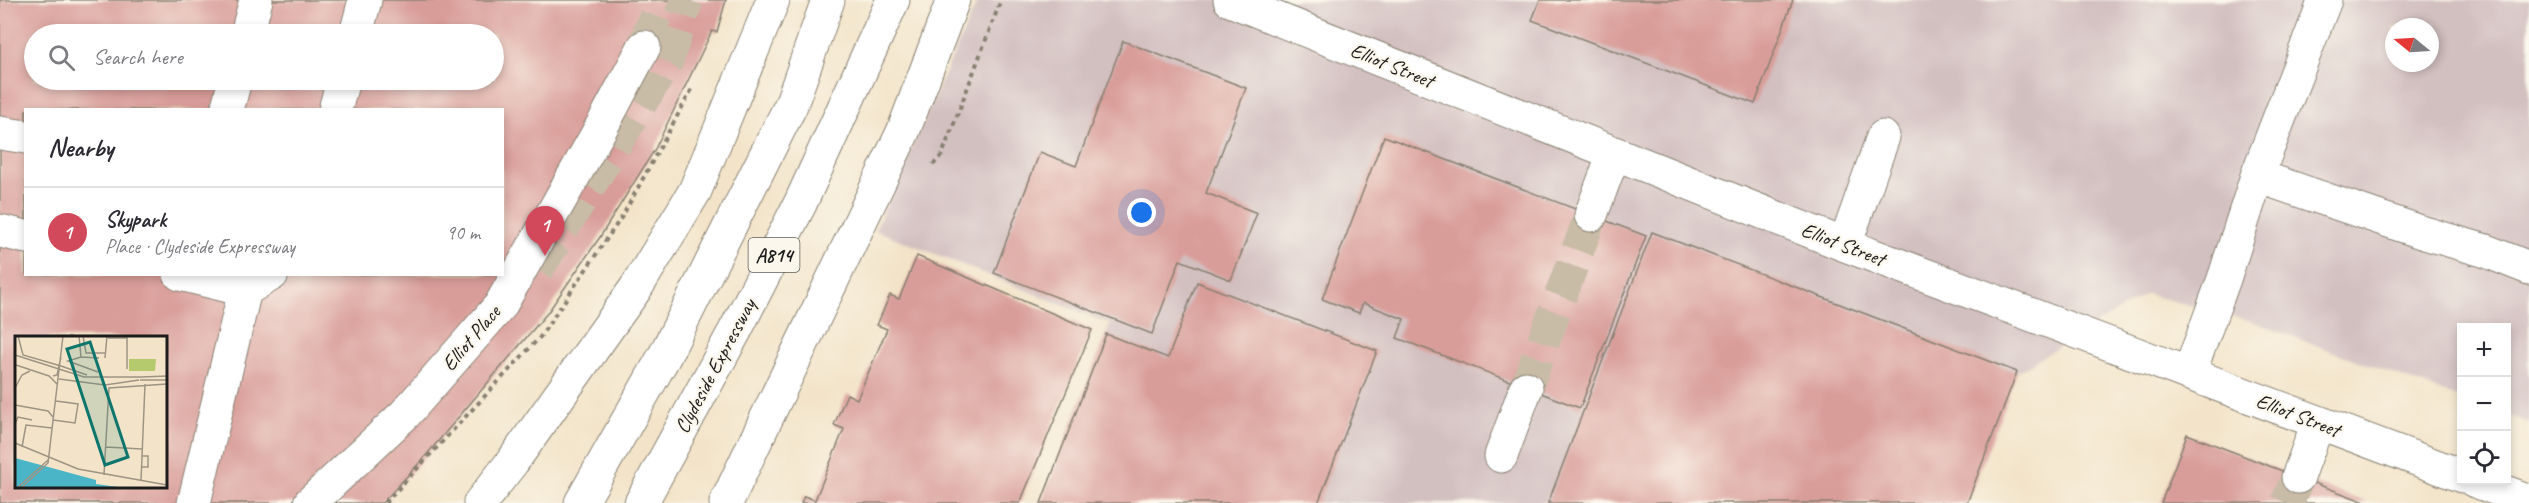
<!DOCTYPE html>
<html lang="en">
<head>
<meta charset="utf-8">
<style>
	body { margin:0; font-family:Caveat,sans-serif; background:#f7f7f7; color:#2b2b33 }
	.controls { position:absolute; right:18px; bottom:18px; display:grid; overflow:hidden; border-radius:0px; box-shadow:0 3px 9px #0003 }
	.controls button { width:54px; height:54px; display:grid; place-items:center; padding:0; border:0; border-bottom:2px solid #e1e1e2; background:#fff; color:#2b2b33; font:30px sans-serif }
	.compass { position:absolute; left:2385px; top:18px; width:54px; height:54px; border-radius:50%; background:#fff; box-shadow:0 3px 9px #0003; rotate:288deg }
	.you { position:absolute; left:1142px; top:213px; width:21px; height:21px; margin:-15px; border:4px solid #fff; border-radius:50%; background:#1a73e8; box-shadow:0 0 0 9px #1a73e833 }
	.badge { display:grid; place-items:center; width:39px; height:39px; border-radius:50%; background:#d1495b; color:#fff; font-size:20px; font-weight:700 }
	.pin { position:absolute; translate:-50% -50px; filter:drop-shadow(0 2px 3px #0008) }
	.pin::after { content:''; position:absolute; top:32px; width:21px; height:18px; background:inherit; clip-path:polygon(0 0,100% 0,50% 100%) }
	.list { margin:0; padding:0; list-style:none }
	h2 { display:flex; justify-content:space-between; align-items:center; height:78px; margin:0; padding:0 24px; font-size:26px }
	h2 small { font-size:20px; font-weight:400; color:#7c7c81 }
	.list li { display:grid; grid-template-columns:39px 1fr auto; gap:18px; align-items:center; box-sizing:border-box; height:90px; padding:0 24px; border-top:2px solid #e1e1e2 }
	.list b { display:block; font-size:22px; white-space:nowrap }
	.list p { margin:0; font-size:20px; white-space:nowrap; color:#7c7c81 }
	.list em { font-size:20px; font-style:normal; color:#7c7c81 }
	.icon { flex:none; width:33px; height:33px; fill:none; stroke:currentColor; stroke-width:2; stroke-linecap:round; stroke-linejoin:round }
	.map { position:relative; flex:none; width:2529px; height:503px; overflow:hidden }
	.search { position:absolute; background:#fff; box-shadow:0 3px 9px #0003; left:24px; top:24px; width:480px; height:66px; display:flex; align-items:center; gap:15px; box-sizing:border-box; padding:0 21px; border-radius:33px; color:#7c7c81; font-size:22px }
	.panel { position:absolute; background:#fff; box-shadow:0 3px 9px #0003; left:24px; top:108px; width:480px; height:168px; border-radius:0px }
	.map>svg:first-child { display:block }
	.industrial { fill:#d2bfc0; fill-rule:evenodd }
	.building { fill:#d99d99; fill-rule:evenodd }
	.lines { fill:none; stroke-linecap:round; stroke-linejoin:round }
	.minor-tunnel { stroke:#c8bca6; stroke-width:33; stroke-dasharray:33 16; stroke-linecap:butt }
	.minor-casing { stroke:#888072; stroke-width:35 }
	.major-casing { stroke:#888072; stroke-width:35 }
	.path { stroke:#888072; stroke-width:4; stroke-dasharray:4.5 4.5; stroke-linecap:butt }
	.minor { stroke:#fff; stroke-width:33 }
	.major { stroke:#fff; stroke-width:33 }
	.labels { text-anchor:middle; stroke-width:4.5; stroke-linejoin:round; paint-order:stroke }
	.shield { fill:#fbf7ec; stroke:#5f5e5a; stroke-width:1.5 }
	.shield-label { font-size:20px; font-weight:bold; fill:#1c1c1c }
	.street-label { font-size:21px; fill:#1c1c1c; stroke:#fbf7ec }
	.inset-road { fill:none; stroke:#9d9484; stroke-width:1.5 }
	.view { fill:#0f766e; fill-opacity:0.15; stroke:#0f766e; stroke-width:3 }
	.inset-edge { fill:none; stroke:#1c1c1c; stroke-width:3 }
</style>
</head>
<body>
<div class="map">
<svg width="2529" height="503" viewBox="0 0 2529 503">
	<rect width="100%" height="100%" fill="#fbf7ec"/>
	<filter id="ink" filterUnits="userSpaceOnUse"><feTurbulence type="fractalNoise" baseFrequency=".0167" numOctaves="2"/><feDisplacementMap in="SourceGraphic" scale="12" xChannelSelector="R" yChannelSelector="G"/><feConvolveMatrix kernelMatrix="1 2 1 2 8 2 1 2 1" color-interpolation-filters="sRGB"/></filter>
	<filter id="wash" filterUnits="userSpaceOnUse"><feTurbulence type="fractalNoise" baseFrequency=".008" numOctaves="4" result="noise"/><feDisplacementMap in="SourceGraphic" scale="24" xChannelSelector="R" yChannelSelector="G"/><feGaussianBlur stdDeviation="1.35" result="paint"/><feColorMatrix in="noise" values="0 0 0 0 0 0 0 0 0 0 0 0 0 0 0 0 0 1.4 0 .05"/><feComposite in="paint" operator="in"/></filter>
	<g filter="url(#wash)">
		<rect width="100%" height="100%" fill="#f3e4c9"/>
		<!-- industrial -->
		<path class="industrial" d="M 978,0 L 2529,0 L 2529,423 L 2507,415 L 2506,328 L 2462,328 L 2461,399 L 2251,321 L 2146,294 L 2017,372 L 1967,503 L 1041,503 L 1110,324 L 875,230 ZM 2394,27 L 2430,27 L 2430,63 L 2394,63 Z"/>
		<g id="blocks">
			<!-- building -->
			<path class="building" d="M 0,0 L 726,0 L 717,32 L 712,31 L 655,149 L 600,237 L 548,312 L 423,459 L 382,503 L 0,503 ZM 34,34 L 494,34 L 494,80 L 34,80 ZM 26,110 L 502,110 L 502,274 L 26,274 ZM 16,338 L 165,338 L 165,486 L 16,486 Z
				M 1540,0 L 1793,0 L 1755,104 L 1532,20 Z
				M 1123,41 L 1246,88 L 1206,193 L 1257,213 L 1231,280 L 1180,260 L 1152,334 L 994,273 L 1040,152 L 1076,166 Z
				M 1384,136 L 1646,236 L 1580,408 L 1397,338 L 1404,319 L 1363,303 L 1359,313 L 1322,299 Z
				M 1652,232 L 2017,372 L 1967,503 L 1548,503 Z
				M 917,256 L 1092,330 L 1020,503 L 801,503 L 804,496 L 815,500 L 844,429 L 834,425 L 847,394 L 857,399 L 887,329 L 877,325 L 890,295 L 899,299 Z
				M 1197,282 L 1377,351 L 1318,503 L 1041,503 L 1106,334 L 1168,358 Z
				M 2187,434 L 2298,477 L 2368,503 L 2161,503 Z"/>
		</g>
	</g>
	<g filter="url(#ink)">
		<use href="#blocks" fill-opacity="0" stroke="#888072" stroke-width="1.5"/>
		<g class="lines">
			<!-- minor-tunnel -->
			<path class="minor-tunnel" d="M 644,47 L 661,0
				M 537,270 L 667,61 L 687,0
				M 1526,388 L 1591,215
				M 2287,503 L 2298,477"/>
			<defs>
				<path id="minor" d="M 1230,0 L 1845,245 L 2462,476
					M 247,34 L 256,0
					M 356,34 L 365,0
					M 227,110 L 235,80
					M 335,110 L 343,80
					M 0,133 L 26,137
					M 2257,176 L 2421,232 L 2486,251 L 2529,268
					M 1591,215 L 1614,153
					M 0,231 L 26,237
					M 1845,245 L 1883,137
					M 180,274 L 245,290 L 272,274
					M 2189,374 L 2224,279 L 2257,176 L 2325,0
					M 1501,456 L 1526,388
					M 2298,477 L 2318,423
					M 2473,480 L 2529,501
					M 194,503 L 245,290
					M 310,503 L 405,414 L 500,306 L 602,126 L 644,47"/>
				<path id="major" d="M 480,503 L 513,461 L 636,288 L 695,191 L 773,0
					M 581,503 L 665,355 L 791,105 L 828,0
					M 641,503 L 736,329 L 800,204 L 893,0
					M 726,503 L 903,132 L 953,0"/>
			</defs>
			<!-- minor casing -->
			<use href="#minor" class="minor-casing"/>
			<!-- major casing -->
			<use href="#major" class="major-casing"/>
			<!-- path -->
			<path class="path" d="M 933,165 L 942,155 L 1001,0
				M 385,503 L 540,337 L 623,215 L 692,89"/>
			<!-- minor -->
			<use href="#minor" class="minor"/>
			<!-- major -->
			<use href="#major" class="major"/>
		</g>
	</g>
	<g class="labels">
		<!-- shield labels -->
		<rect class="shield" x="748.5" y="238" width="51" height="34" rx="4.5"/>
		<g class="shield-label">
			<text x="774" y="262">A814</text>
		</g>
		<!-- street labels -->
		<g class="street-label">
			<text transform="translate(1392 65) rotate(22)" y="7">Elliot Street</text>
			<text transform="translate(1843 244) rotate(21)" y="7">Elliot Street</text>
			<text transform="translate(471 338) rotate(-50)" y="7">Elliot Place</text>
			<text transform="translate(715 366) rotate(-62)" y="7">Clydeside Expressway</text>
			<text transform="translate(2298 415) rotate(21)" y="7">Elliot Street</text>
		</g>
	</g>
	<!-- overview -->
	<g transform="translate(15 336)">
		<rect width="152" height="152" fill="#f3e4c9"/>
		<path d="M 114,23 L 141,23 L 140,35 L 114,35 Z" fill="#b5c96d"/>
		<path d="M 0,122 L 81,144 L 81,148 L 103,151 L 0,151 Z" fill="#49b5c6"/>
		<path class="inset-road" d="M 3,0 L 8,19 L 46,30M 64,0 L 66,21 L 84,22M 68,0 L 71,17 L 90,17M 112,0 L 112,33M 93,2 L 112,2M 0,19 L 69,41 L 128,41M 66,21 L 53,25 L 83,36M 90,22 L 92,0M 1,29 L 34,40 L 42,48M 46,30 L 72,39M 38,40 L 42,39 L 46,21M 126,41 L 152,40M 44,43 L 90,49 L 124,44M 125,44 L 152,44M 0,52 L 7,39 L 15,35M 0,69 L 33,75 L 38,81M 38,84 L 60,87 L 63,68 L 41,65M 0,88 L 3,81 L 17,84M 0,107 L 63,133 L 152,149M 7,111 L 11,89 L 37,92M 91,111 L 127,113M 127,131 L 133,131 L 133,120 L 127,120M 89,139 L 94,52 L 152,48M 126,145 L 130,48M 2,152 L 33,124M 6,152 L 33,127 L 48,0"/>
		<path class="view" d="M 75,6 L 113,121 L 90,129 L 52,13 Z"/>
		<rect width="152" height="152" class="inset-edge"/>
	</g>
</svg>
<div class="controls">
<button>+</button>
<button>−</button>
<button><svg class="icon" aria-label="locate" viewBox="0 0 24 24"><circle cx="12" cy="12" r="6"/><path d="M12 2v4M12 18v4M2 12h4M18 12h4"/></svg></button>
</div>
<svg class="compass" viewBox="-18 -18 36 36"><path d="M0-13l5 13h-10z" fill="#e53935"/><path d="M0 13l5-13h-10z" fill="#7c7c81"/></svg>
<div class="you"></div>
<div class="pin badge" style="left:545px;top:256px">1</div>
<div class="search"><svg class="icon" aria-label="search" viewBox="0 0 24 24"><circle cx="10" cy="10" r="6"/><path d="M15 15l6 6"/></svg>Search here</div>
<section class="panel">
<h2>Nearby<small></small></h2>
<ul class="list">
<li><span class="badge">1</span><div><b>Skypark</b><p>Place · Clydeside Expressway</p></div><em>90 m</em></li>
</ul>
</section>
</div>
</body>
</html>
